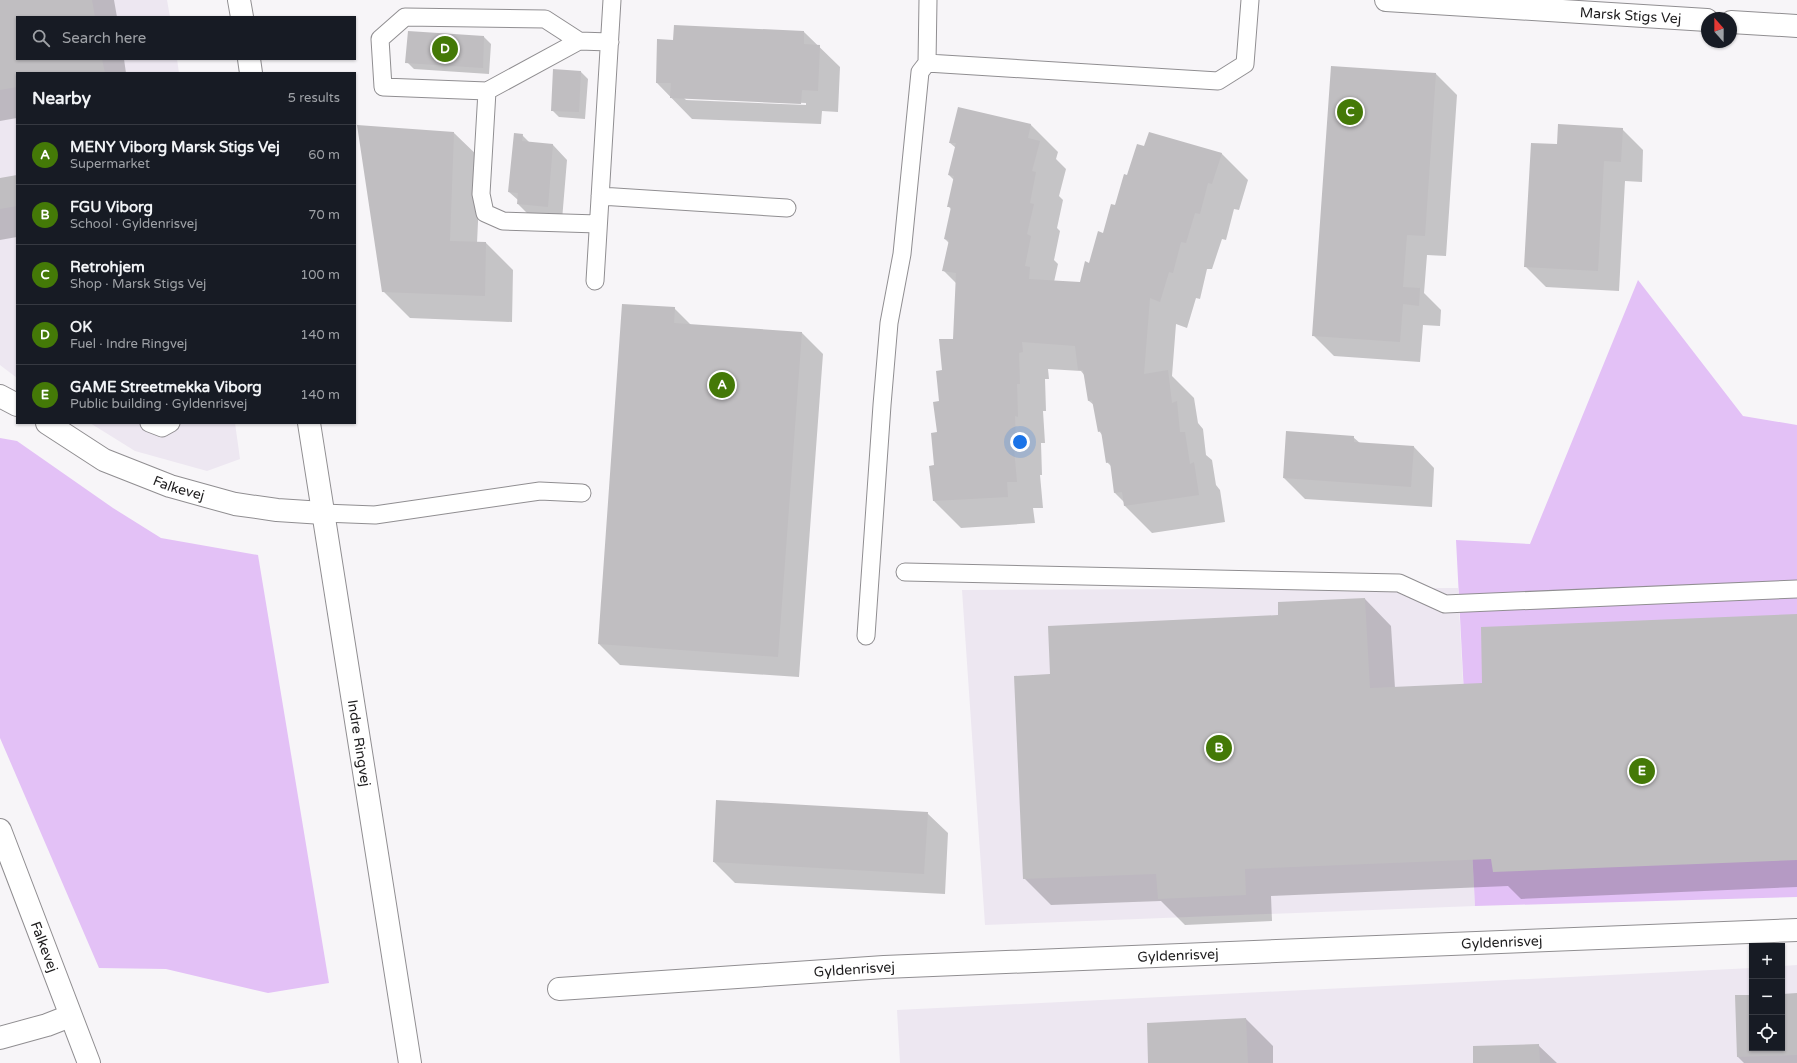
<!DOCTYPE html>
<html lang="en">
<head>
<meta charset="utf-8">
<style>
	body { margin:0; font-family:"Varela Round",sans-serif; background:#242831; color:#f1f3f6 }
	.controls { position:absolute; right:12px; bottom:12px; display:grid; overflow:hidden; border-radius:0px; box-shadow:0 1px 3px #0004 }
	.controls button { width:36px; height:36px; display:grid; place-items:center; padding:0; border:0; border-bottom:1px solid #363941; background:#171b24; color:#f1f3f6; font:20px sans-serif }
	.compass { position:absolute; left:1701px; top:12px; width:36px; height:36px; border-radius:50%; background:#171b24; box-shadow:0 1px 3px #0004; rotate:339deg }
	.you { position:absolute; left:1020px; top:442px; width:14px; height:14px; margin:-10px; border:3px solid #fff; border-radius:50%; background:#1a73e8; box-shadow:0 0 0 6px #1a73e833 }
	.badge { display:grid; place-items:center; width:26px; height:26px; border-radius:50%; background:#447907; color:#fff; font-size:13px; font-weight:700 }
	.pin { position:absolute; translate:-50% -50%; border:2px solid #fff; box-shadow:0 1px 4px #0006 }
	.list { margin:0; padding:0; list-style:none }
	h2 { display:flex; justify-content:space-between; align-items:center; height:52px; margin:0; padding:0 16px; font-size:17px }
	h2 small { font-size:13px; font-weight:400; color:#9ea1a6 }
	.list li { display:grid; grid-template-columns:26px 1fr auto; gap:12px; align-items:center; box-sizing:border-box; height:60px; padding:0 16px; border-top:1px solid #363941 }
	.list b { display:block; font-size:15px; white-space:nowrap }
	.list p { margin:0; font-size:13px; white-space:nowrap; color:#9ea1a6 }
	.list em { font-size:13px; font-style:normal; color:#9ea1a6 }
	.icon { flex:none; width:22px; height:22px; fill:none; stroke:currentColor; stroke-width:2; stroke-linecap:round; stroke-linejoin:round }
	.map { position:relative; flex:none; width:1797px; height:1063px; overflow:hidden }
	.search { position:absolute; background:#171b24; box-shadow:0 1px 3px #0004; left:16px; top:16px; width:340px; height:44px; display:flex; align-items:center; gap:10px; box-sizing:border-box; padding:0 14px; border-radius:0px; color:#9ea1a6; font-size:15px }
	.panel { position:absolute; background:#171b24; box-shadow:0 1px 3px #0004; left:16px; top:72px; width:340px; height:352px; border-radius:0px }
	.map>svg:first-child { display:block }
	.built { fill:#ede7f1 }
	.green { fill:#e3c1f6 }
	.shadow { fill:#0003; fill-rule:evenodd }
	.building { fill:#c0bec1 }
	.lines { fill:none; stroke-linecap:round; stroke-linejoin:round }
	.lane-casing { stroke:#908e91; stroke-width:19 }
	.street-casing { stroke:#908e91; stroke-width:24 }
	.secondary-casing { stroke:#908e91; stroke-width:24 }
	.lane { stroke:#fff; stroke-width:17 }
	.street { stroke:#fff; stroke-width:22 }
	.secondary { stroke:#fff; stroke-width:22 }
	.labels { text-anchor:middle; stroke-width:3; stroke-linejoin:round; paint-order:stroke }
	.street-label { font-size:14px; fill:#1e1d1e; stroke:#fff }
</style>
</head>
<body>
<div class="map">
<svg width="1797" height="1063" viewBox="0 0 1797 1063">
	<rect width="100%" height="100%" fill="#f7f5f8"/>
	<!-- built -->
	<path class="built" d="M 0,0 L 167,0 L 170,17 L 17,17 L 17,59 L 177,59 L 179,73 L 17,73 L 17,378 L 0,365 Z
		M 90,423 L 235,423 L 240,459 L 207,471 L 135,451 Z
		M 1458,588 L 1475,906 L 985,925 L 962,590 Z
		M 1797,965 L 1797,1063 L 900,1063 L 897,1010 L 1752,968 L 1752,1048 L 1782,1048 L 1782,966 Z"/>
	<!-- green -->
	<path class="green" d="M 1638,280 L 1743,416 L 1797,425 L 1797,897 L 1475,906 L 1456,540 L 1530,544 Z
		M 0,438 L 17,441 L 113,508 L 161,538 L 258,555 L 329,983 L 268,993 L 166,969 L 99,968 L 0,738 Z"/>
	<!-- shadow -->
	<path class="shadow" d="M 0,0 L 114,0 L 117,17 L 17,17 L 17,59 L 124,59 L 126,73 L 17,73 L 17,118 L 0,121 Z
		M 804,32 L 840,67 L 838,112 L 822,111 L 821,124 L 692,119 L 657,83 L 674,41 ZM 684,98 L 806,103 L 806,105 L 686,100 Z
		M 484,37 L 491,44 L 489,74 L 414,69 L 407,62 Z
		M 1332,67 L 1436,74 L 1457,95 L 1446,256 L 1427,255 L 1424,293 L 1441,310 L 1440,326 L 1423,325 L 1420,362 L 1334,356 L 1313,335 Z
		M 581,72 L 588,79 L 585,119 L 559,117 L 552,110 Z
		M 959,109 L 1031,125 L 1058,152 L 1056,159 L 1066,169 L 1059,196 L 1063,200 L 1057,228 L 1060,231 L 1054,260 L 1058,264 L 1054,282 L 1081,283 L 1104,235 L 1128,176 L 1145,147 L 1221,153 L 1248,180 L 1239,210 L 1234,209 L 1226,240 L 1222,239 L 1212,269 L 1207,269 L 1200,299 L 1196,298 L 1187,328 L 1176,324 L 1172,376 L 1194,398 L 1198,423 L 1203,429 L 1206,455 L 1212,460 L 1216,485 L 1220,490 L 1225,522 L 1152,533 L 1125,506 L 1124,502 L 1115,493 L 1112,467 L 1107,462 L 1103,436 L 1099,431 L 1094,405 L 1089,401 L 1085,376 L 1081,371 L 1048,369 L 1049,379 L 1045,379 L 1046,411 L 1043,411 L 1045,443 L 1041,443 L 1042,475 L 1040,475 L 1043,508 L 1033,508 L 1035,523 L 961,528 L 934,501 L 935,466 L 943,371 L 954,340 L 957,284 L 943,270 L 949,243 L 945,239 L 952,210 L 948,206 L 954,180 L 949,175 L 956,148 L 950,143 Z
		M 1622,129 L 1643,150 L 1642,182 L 1625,181 L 1619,291 L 1546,287 L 1525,266 L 1558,145 Z
		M 454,133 L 481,159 L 477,243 L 486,243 L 513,270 L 512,322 L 410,318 L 383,291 Z
		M 522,135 L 530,143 L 553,145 L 567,160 L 562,220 L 532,218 L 518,204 L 518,200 L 509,192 Z
		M 17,176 L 17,237 L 0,240 L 0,179 Z
		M 674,308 L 692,326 L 802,333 L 823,354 L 799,677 L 620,665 L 599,644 Z
		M 1353,437 L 1361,444 L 1414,447 L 1434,468 L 1432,507 L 1305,499 L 1284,478 Z
		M 1365,599 L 1391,626 L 1395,688 L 1483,684 L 1797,615 L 1797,887 L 1521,899 L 1508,886 L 1271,896 L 1272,921 L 1185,925 L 1161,901 L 1051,905 L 1024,878 L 1051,674 L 1279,616 Z
		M 927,813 L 948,833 L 945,894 L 735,883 L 714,862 Z
		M 1797,994 L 1797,1063 L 1744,1063 L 1738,1057 L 1752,996 L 1752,1048 L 1782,1048 L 1782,995 Z
		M 1246,1019 L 1273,1046 L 1273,1063 L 1149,1063 Z
		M 1538,1045 L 1557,1063 L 1474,1063 Z"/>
	<!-- building -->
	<path class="building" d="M 0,0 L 92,0 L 95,17 L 17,17 L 17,59 L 102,59 L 105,73 L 17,73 L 17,87 L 0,90 Z
		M 674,25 L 804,31 L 804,44 L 820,45 L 818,91 L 802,90 L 801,104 L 670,98 L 671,83 L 656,83 L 657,39 L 673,40 Z
		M 408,31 L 484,36 L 483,68 L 405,63 Z
		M 1331,66 L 1436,73 L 1425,236 L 1407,235 L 1403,287 L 1420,288 L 1419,306 L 1403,304 L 1400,342 L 1312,336 Z
		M 553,69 L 581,71 L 579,112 L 551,111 Z
		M 958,107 L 1031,124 L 1028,138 L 1040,141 L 1032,171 L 1036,172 L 1030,203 L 1034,204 L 1027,234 L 1031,236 L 1025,266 L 1030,267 L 1029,279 L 1080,282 L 1085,261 L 1089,263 L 1098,231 L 1103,233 L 1111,204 L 1115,205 L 1124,174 L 1127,175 L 1137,144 L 1144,146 L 1149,132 L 1222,153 L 1212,184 L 1208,183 L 1200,214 L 1195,213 L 1186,243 L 1181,242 L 1173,273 L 1169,272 L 1160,302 L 1150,298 L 1144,374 L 1168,370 L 1172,403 L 1177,401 L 1180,432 L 1185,432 L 1190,464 L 1194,462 L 1199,495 L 1124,506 L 1122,492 L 1114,493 L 1110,462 L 1106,463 L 1101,431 L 1098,432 L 1092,400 L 1088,401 L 1083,370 L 1078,370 L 1075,346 L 1022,342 L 1023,352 L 1019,353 L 1020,384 L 1017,384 L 1018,417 L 1015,416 L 1016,449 L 1014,449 L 1017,482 L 1007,482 L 1008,497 L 933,501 L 929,466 L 934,465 L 931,433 L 937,432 L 933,402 L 939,401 L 936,371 L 942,370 L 939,339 L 953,339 L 956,273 L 942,271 L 949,240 L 944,239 L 951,207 L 947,207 L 954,176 L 948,175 L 956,143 L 949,143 Z
		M 1558,124 L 1623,128 L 1621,162 L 1604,161 L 1598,271 L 1524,267 L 1531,143 L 1557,144 Z
		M 357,125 L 454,132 L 450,241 L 486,242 L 485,296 L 382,292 Z
		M 514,133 L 523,134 L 522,141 L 553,144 L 548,207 L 517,204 L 518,193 L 508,192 Z
		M 17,175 L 17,206 L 0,209 L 0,178 Z
		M 622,304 L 675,307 L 674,323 L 802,332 L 778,657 L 598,644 Z
		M 1286,431 L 1354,436 L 1354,442 L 1414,446 L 1411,487 L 1283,478 Z
		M 1365,598 L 1370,688 L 1482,683 L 1481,627 L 1797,614 L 1797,860 L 1493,872 L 1491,859 L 1245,869 L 1246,895 L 1158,899 L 1156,874 L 1023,879 L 1014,676 L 1050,674 L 1048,626 L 1278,615 L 1278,602 Z
		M 716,800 L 928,812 L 924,874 L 713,862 Z
		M 1797,993 L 1797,1055 L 1737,1057 L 1735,995 L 1752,995 L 1752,1048 L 1782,1048 L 1782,994 Z
		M 1246,1018 L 1248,1063 L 1148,1063 L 1147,1023 Z
		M 1539,1044 L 1540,1063 L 1473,1063 L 1473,1046 Z"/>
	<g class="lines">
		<defs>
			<path id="lane" d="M 579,41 L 545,19 L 405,17 L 380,39 L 383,87 L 487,91 L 579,41 L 610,42
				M 927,63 L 1218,81 L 1245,64 L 1250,0
				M 487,91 L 481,194 L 485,213 L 503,221 L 598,224
				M 600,196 L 787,208
				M 595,281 L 612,0
				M 149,423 L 162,428 L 171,423
				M 323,513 L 375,515 L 540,491 L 582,493
				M 905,572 L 1399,583 L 1445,604 L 1797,589
				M 866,636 L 882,405 L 889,323 L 902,254 L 920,72 L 927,63 L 928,0"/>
			<g id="street">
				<path id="s1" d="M 0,830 L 89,1063"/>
				<path id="s2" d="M 559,989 L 884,967 L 1797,930"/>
				<path d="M 0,1038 L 47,1025 L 70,1016"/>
			</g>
			<g id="secondary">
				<path d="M 239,0 L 242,17"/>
				<path id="s3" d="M 1386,0 L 1707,20"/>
				<path d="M 1731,22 L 1797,26"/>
				<path d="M 249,59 L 251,73"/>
				<path d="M 0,396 L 17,405"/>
				<path id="s4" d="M 47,423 L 104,460 L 170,486 L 235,504 L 277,510 L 323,513"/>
				<path id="s5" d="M 309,423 L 410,1063"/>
			</g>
		</defs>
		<!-- lane casing -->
		<use href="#lane" class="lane-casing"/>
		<!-- street casing -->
		<use href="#street" class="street-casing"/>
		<!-- secondary casing -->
		<use href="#secondary" class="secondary-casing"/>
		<!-- lane -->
		<use href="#lane" class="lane"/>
		<!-- street -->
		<use href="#street" class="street"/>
		<!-- secondary -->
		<use href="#secondary" class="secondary"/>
	</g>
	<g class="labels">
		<!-- street labels -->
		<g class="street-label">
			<text dy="5" stroke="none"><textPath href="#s3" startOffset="245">Marsk Stigs Vej</textPath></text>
			<text dy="5" stroke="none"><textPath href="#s4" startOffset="148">Falkevej</textPath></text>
			<text dy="5" stroke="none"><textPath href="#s5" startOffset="324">Indre Ringvej</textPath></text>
			<text dy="5" stroke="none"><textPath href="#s2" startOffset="944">Gyldenrisvej</textPath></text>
			<text dy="5" stroke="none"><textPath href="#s1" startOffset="125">Falkevej</textPath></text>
			<text dy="5" stroke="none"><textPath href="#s2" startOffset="620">Gyldenrisvej</textPath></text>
			<text dy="5" stroke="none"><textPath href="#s2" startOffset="296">Gyldenrisvej</textPath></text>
		</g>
	</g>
</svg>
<div class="controls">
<button>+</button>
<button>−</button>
<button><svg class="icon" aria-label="locate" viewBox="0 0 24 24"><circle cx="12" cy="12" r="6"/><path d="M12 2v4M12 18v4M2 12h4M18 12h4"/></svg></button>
</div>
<svg class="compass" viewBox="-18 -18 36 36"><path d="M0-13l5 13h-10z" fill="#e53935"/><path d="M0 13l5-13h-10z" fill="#9ea1a6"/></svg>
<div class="you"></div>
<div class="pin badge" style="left:722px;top:385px">A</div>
<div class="pin badge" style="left:1219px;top:748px">B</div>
<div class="pin badge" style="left:1350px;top:112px">C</div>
<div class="pin badge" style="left:445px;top:49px">D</div>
<div class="pin badge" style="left:1642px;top:771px">E</div>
<div class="search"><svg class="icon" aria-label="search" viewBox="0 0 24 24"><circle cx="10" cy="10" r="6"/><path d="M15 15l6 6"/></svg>Search here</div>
<section class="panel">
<h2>Nearby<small>5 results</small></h2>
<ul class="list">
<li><span class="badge">A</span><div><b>MENY Viborg Marsk Stigs Vej</b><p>Supermarket</p></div><em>60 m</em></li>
<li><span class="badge">B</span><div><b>FGU Viborg</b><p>School · Gyldenrisvej</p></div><em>70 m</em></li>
<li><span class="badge">C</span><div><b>Retrohjem</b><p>Shop · Marsk Stigs Vej</p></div><em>100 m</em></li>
<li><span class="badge">D</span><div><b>OK</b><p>Fuel · Indre Ringvej</p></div><em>140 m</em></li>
<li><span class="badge">E</span><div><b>GAME Streetmekka Viborg</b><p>Public building · Gyldenrisvej</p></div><em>140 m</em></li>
</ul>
</section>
</div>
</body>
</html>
